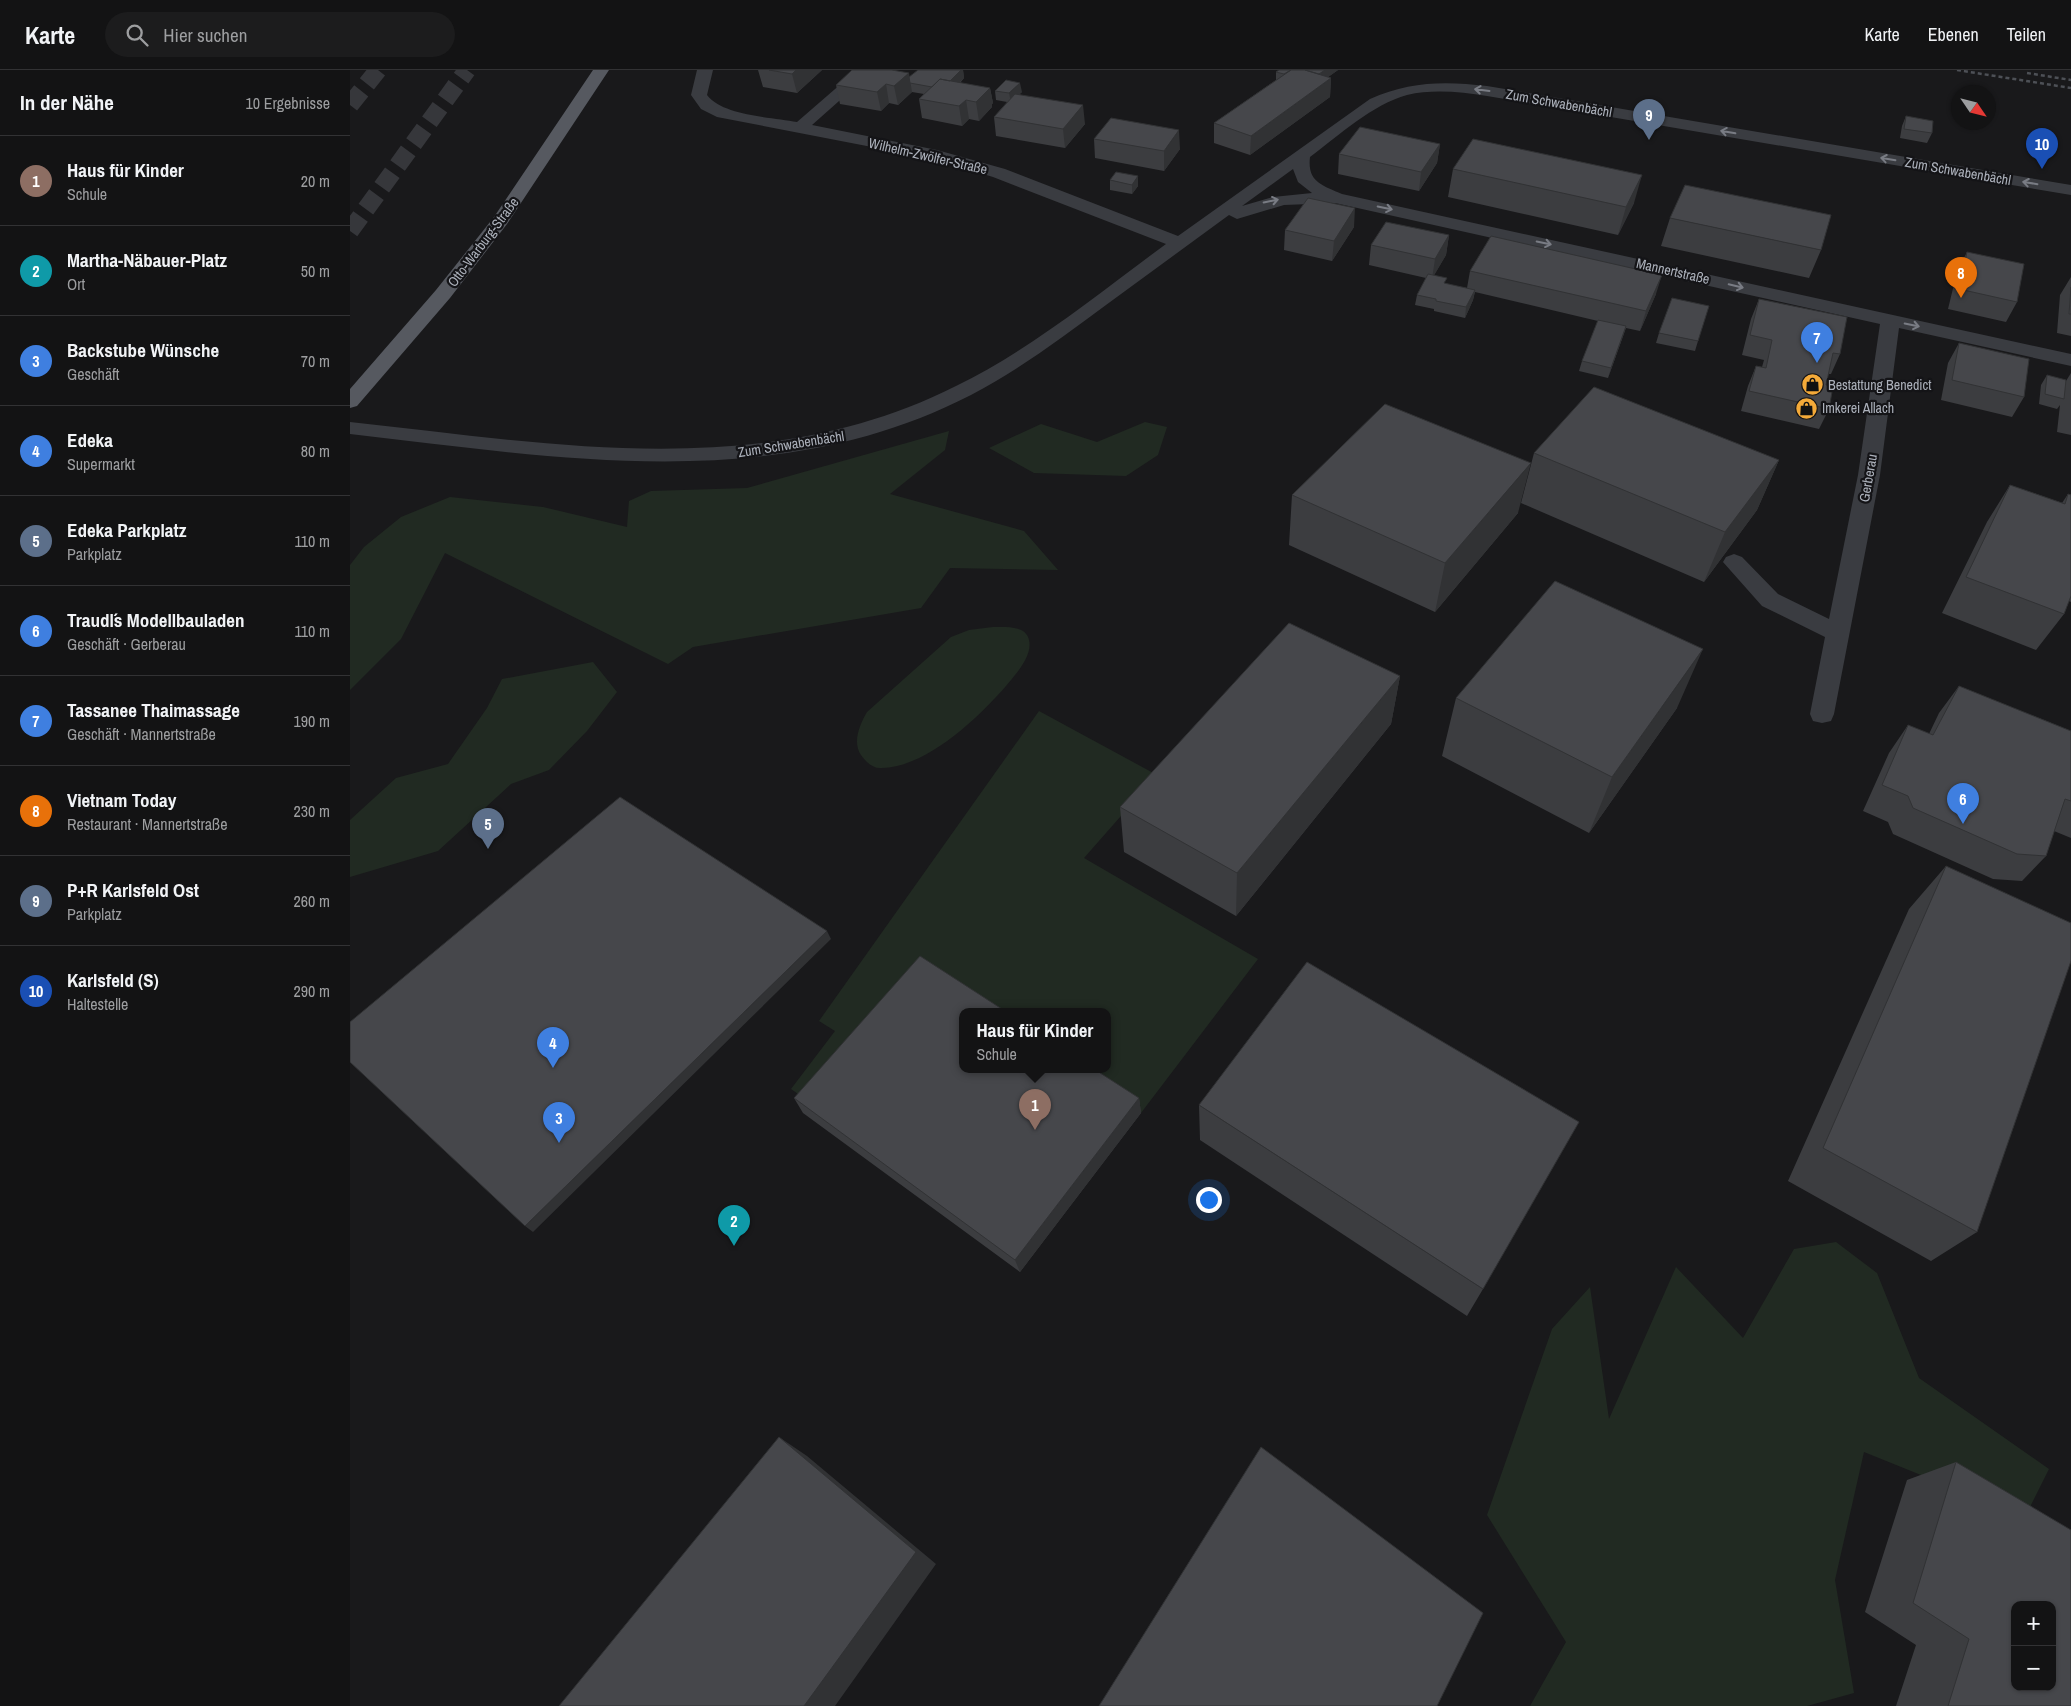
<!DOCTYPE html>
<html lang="de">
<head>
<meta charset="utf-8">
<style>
	body { margin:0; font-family:"Archivo Narrow",sans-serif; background:#1c1c1d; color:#f1f3f6 }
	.controls { position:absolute; right:15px; bottom:15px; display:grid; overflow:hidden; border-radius:10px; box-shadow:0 1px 4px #0004 }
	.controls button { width:45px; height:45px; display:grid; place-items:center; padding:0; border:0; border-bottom:1px solid #323234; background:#131314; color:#f1f3f6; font:25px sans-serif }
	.compass { position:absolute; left:1601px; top:15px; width:45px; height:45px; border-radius:50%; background:#131314; box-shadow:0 1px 4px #0004; rotate:125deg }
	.you { position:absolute; left:858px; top:1129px; width:18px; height:18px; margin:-12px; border:4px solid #fff; border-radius:50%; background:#1a73e8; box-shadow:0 0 0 8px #1a73e833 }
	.badge { display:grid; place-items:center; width:32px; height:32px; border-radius:50%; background:#f4aa39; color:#fff; font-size:16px; font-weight:700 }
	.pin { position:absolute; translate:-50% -41px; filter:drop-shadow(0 1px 2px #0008) }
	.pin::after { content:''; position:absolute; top:26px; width:18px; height:15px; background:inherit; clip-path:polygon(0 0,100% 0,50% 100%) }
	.popup { position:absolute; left:609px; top:938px; width:152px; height:65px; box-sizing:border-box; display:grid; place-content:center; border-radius:10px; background:#131314; filter:drop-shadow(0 1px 4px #0005); font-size:16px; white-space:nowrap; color:#9d9ea0 }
	.popup b { font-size:19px; color:#f1f3f6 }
	.popup::after { content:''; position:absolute; left:50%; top:100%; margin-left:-10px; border:10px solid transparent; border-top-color:#131314 }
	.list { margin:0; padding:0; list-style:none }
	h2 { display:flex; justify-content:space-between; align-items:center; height:65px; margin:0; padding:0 20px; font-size:21px }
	h2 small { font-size:16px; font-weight:400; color:#9d9ea0 }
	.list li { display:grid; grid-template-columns:32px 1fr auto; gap:15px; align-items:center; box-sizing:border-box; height:90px; padding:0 20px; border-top:1px solid #323234 }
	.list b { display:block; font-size:19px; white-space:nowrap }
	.list p { margin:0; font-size:16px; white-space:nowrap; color:#9d9ea0 }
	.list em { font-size:16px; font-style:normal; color:#9d9ea0 }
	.icon { flex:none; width:28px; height:28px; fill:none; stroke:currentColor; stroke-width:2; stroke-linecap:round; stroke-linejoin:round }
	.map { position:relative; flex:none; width:1721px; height:1636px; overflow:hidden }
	header { display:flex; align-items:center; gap:30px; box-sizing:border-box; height:70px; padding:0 25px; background:#131314; border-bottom:1px solid #323234 }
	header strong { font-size:24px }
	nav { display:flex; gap:28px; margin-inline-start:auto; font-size:18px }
	.search { width:350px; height:45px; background:#1c1c1d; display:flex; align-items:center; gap:12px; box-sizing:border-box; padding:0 18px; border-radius:28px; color:#9d9ea0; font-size:19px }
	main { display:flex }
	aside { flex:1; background:#131314 }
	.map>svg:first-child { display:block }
	.green { fill:#212a22 }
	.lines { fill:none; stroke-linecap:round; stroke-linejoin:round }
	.highway-tunnel { stroke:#36373b; stroke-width:18; stroke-dasharray:18 9; stroke-linecap:butt }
	.minor { fill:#3a3c41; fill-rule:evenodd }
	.major { fill:#565960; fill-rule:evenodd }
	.rail { stroke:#4d5056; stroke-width:2.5; stroke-dasharray:4 3; stroke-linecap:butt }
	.wall { fill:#3c3d40 }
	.shaded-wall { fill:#313234 }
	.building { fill:#46474b; stroke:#313234; fill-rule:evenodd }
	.oneway { stroke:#797c84 }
	.labels { text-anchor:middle; stroke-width:4.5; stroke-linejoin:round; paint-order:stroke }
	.far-street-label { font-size:14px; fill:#acb1bb; stroke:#141417 }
	.far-poi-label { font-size:14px; fill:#acb1bb; stroke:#141417; text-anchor:start }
</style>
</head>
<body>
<header>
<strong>Karte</strong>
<div class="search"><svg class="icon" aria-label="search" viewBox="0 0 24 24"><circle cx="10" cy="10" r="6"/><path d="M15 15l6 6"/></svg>Hier suchen</div>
<nav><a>Karte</a><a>Ebenen</a><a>Teilen</a></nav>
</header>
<main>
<aside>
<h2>In der Nähe<small>10 Ergebnisse</small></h2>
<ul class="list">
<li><span class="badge" style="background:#8d6e63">1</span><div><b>Haus für Kinder</b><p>Schule</p></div><em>20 m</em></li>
<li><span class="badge" style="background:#0f9aa8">2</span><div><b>Martha-Näbauer-Platz</b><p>Ort</p></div><em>50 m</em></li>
<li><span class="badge" style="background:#3f7fe0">3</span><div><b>Backstube Wünsche</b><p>Geschäft</p></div><em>70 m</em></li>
<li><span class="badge" style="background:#3f7fe0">4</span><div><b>Edeka</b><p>Supermarkt</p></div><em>80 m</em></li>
<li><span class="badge" style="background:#5c6f8a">5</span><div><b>Edeka Parkplatz</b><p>Parkplatz</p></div><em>110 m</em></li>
<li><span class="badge" style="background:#3f7fe0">6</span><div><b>Traudl´s Modellbauladen</b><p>Geschäft · Gerberau</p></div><em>110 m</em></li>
<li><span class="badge" style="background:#3f7fe0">7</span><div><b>Tassanee Thaimassage</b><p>Geschäft · Mannertstraße</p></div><em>190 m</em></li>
<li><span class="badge" style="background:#e8710a">8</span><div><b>Vietnam Today</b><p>Restaurant · Mannertstraße</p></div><em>230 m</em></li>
<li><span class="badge" style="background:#5c6f8a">9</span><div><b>P+R Karlsfeld Ost</b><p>Parkplatz</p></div><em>260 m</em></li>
<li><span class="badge" style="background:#1a4fb4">10</span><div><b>Karlsfeld (S)</b><p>Haltestelle</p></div><em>290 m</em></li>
</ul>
</aside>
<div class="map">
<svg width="1721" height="1636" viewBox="0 0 1721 1636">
	<rect width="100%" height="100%" fill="#19191b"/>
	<!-- green -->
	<path class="green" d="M 795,352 L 817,357 L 808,385 L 776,406 L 684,403 L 639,378 L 691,354 L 747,372 Z
		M 599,361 L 595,380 L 540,424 L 674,461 L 708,500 L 600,498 L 571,538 L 343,577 L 318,594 L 95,483 L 51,569 L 0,620 L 0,495 L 14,477 L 51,447 L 100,427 L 193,437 L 277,457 L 279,431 L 301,421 L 397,418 Z
		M 643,557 C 655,557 676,555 679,570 C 683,586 665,605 656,616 C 628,648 577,697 532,698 C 523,699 516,692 511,685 C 502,672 510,654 517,642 L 601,567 L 619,560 Z
		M 243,592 L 267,622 L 237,661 L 199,700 L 161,714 L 88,781 L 0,807 L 0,750 L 46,708 L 98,694 L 137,638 L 152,609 Z
		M 689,641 L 807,705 L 734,788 L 908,889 L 791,1043 L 724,999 L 758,999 L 758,941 L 636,941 L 576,903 L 461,1033 L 441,1019 L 485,961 L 469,951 Z
		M 1486,1172 L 1527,1203 L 1569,1308 L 1699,1399 L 1675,1447 L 1514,1382 L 1485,1510 L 1504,1623 L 1457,1636 L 1180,1636 L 1216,1572 L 1137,1445 L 1202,1259 L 1240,1217 L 1259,1349 L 1326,1197 L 1393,1268 L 1444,1179 Z"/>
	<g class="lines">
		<!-- highway-tunnel -->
		<path class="highway-tunnel" d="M 0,35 L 28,0
			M 0,161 L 117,0"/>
		<!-- minor -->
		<path class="minor" d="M 347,0 L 363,0 L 357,25 C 373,46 421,47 447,52 L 507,0 L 524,0 L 462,55 L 587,80 L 655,99 L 828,166 L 1020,29 C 1059,11 1096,11 1137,16 L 1721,115 L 1721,125 L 1137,26 C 1111,22 1083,19 1057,25 C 1023,34 988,66 960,87 C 957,112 972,115 992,124 L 1721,284 L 1721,296 L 1549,258 L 1530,405 L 1484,644 L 1481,651 L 1472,653 L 1463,651 L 1460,644 L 1475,567 L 1412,536 L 1373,492 L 1376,487 L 1384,484 L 1392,487 L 1428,524 L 1479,549 L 1508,405 L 1530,254 L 985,133 L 934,135 L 887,149 L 879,145 C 838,175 797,205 756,235 C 713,267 669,300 621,325 C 424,426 211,388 0,364 L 0,352 C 205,374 413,413 606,316 C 682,279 749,223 816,174 L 643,107 L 584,89 L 367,47 L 351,39 L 341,25 ZM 943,99 L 948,112 L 962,123 L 923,127 L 892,136 Z"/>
		<!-- major -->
		<path class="major" d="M 243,0 L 259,0 L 157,154 L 100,228 L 7,336 L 0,338 L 0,319 L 86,220 L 144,147 Z"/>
		<!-- rail -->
		<path class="rail" d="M 1607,0 L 1721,18
			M 1677,3 L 1721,10"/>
	</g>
	<!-- wall -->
	<path class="wall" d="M 408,0 L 472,0 L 447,23 L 413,17 Z
		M 568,0 L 613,0 L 614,8 L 610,13 L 640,18 L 643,33 L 642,34 L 642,37 L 629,51 L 619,49 L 612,56 L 572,48 L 569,29 L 574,24 L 562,22 L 548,35 L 539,33 L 531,41 L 490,34 L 486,15 L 560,7 Z
		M 988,0 L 978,7 L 981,8 L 980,27 L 900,85 L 864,73 L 864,53 L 926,10 L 926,2 Z
		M 645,21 L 672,22 L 669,24 L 735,54 L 715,78 L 646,66 L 644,47 L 657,32 L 646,30 Z
		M 1556,46 L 1582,63 L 1577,73 L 1550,68 L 1552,56 Z
		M 744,69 L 830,79 L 814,101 L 745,88 Z
		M 1090,74 L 1087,93 L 1069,121 L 988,104 L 989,84 Z
		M 1103,99 L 1284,133 L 1268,165 L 1098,127 Z
		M 760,110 L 788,116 L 782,124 L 760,120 Z
		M 1320,148 L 1471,180 L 1459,208 L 1311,176 Z
		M 1004,157 L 982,191 L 934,180 L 935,160 Z
		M 1099,165 L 1096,185 L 1084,205 L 1096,214 L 1117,218 L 1120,201 L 1306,224 L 1290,261 L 1276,258 L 1258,308 L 1229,301 L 1232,291 L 1248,251 L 1125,222 L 1123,230 L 1115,248 L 1084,241 L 1084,239 L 1065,235 L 1067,225 L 1076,208 L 1019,195 L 1021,175 Z
		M 1617,182 L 1667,232 L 1656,252 L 1598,239 L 1607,202 Z
		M 1721,207 L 1721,266 L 1707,263 L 1710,225 Z
		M 1409,229 L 1490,284 L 1481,304 L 1478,304 L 1476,315 L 1479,339 L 1469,359 L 1391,341 L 1398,316 L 1406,296 L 1412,297 L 1414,290 L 1392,285 L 1401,249 Z
		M 1309,263 L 1348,271 L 1345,281 L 1306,273 Z
		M 1609,273 L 1674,327 L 1662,347 L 1591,330 L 1598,293 Z
		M 1721,303 L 1721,365 L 1707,362 L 1710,335 L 1707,339 L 1689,334 L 1691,315 L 1697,305 L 1716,311 Z
		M 1184,383 L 1429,390 L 1407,440 L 1354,512 L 1171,433 Z
		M 1660,415 L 1712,433 L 1718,424 L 1721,425 L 1721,532 L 1719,531 L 1714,544 L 1686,580 L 1592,543 L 1637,452 Z
		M 942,425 L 1168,443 L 1085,542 L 939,475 Z
		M 1050,606 L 1041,654 L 886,846 L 774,782 L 770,737 Z
		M 1609,616 L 1721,661 L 1721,768 L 1704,761 L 1696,786 L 1672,811 L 1643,809 L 1543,764 L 1538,752 L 1513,741 L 1539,683 L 1558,655 L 1579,664 L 1589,643 Z
		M 1106,628 L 1327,638 L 1239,763 L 1092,686 Z
		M 1596,796 L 1627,1162 L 1581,1191 L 1438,1111 L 1559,839 Z
		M 444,1028 L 789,1028 L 791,1043 L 670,1202 L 453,1043 Z
		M 849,1035 L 1133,1219 L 1117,1246 L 850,1070 Z
		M 1606,1392 L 1721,1636 L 1546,1636 L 1566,1575 L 1515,1542 L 1557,1410 Z"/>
	<!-- shaded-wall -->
	<path class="shaded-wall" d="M 446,0 L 472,0 L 447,23 L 442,4 Z
		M 611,0 L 613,0 L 614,8 L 593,28 L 591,18 Z
		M 975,0 L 988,0 L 959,21 L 960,11 Z
		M 559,3 L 562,22 L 548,35 L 544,16 Z
		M 981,8 L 980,27 L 900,85 L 901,66 Z
		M 670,13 L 672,22 L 661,33 L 659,23 Z
		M 536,14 L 539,33 L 531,41 L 527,22 Z
		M 640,18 L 641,24 L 641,23 L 643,33 L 642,34 L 642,37 L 629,51 L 626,32 Z
		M 616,30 L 619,49 L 612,56 L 609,36 Z
		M 733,35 L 735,54 L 715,78 L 713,59 Z
		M 829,60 L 830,79 L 814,101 L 814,81 Z
		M 1090,74 L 1087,93 L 1069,121 L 1071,102 Z
		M 1292,105 L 1284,133 L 1268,165 L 1276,137 Z
		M 788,106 L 788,116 L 782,124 L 782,115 Z
		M 1005,138 L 1004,157 L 982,191 L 984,171 Z
		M 1099,165 L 1096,185 L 1082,209 L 1085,189 Z
		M 1312,205 L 1306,224 L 1290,261 L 1296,241 Z
		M 1125,220 L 1123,230 L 1115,248 L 1116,237 Z
		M 1276,256 L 1273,266 L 1258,308 L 1261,298 Z
		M 1429,390 L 1407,440 L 1354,512 L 1375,462 Z
		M 1181,393 L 1168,443 L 1085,542 L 1095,493 Z
		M 1353,579 L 1327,638 L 1239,763 L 1262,707 Z
		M 1050,606 L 1041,654 L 886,846 L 887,803 Z
		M 477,861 L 481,869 L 183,1162 L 175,1156 Z
		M 789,1028 L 791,1043 L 670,1202 L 665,1190 Z
		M 429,1367 L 457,1386 L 586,1494 L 485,1636 L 454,1636 Z"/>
	<!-- building -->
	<path class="building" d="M 419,0 L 446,0 L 442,4 Z
		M 502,0 L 542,0 L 559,3 L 544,16 L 536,14 L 527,22 L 486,15 Z
		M 568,0 L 611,0 L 600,11 L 590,9 L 582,17 L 560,13 L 559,7 Z
		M 929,0 L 941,0 L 934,4 L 926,2 Z
		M 941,0 L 955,0 L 981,8 L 901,66 L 864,53 Z
		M 955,0 L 975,0 L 969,4 Z
		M 590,9 L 640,18 L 626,32 L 616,30 L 609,36 L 569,29 Z
		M 656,10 L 670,13 L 659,23 L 645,21 Z
		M 665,24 L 733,35 L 713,59 L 644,47 Z
		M 1556,46 L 1583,51 L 1582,63 L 1554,59 Z
		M 761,48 L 829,60 L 814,81 L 744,69 Z
		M 1010,57 L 1090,74 L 1071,102 L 989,84 Z
		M 1123,69 L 1292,105 L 1276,137 L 1103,99 Z
		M 766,102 L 788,106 L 782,115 L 760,110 Z
		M 1335,115 L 1481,145 L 1471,180 L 1320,148 Z
		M 958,128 L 1005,138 L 984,171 L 935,160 Z
		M 1036,152 L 1099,165 L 1085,189 L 1021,175 Z
		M 1141,166 L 1312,205 L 1296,241 L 1120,201 Z
		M 1617,182 L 1674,194 L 1667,232 L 1609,219 Z
		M 1078,204 L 1097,208 L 1094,213 L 1125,220 L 1116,237 L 1086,231 L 1086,229 L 1067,225 Z
		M 1721,217 L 1721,244 L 1719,244 Z
		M 1322,228 L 1359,236 L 1348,271 L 1309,263 Z
		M 1409,229 L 1497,247 L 1490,284 L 1483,283 L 1476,315 L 1483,316 L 1479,339 L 1399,321 L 1406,296 L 1416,298 L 1422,270 L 1400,265 Z
		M 1248,250 L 1276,256 L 1261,298 L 1232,291 Z
		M 1609,273 L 1679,289 L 1674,327 L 1602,310 Z
		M 1697,305 L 1716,310 L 1714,329 L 1695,324 Z
		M 1244,317 L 1429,390 L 1375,462 L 1184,383 Z
		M 1035,334 L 1181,393 L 1095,493 L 942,425 Z
		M 1660,415 L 1715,434 L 1718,424 L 1721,425 L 1721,526 L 1714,544 L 1616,507 Z
		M 1205,511 L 1353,579 L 1262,707 L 1106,628 Z
		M 939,553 L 1050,606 L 887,803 L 770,737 Z
		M 1609,616 L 1721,661 L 1721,731 L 1715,729 L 1696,786 L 1667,784 L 1563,738 L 1558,726 L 1532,715 L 1558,655 L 1583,665 Z
		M 270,727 L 477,861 L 175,1156 L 0,992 L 0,952 Z
		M 1596,796 L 1721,853 L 1721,891 L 1627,1162 L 1473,1078 Z
		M 570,886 L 655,941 L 612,941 L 612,999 L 744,999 L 789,1028 L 665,1190 L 444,1028 Z
		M 957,892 L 1229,1052 L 1133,1219 L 849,1035 Z
		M 429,1367 L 566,1482 L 454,1636 L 209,1636 Z
		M 911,1377 L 1133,1543 L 1087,1636 L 749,1636 Z
		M 1606,1392 L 1721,1460 L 1721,1636 L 1598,1636 L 1619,1569 L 1563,1533 ZM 1665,1535 L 1702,1535 L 1702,1617 L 1665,1617 Z"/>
	<!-- one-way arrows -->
	<defs><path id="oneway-shaft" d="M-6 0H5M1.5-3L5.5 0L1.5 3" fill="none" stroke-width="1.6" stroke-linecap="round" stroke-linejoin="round" transform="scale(1.25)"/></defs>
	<g class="oneway">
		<use href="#oneway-shaft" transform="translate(1132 20) rotate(-173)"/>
		<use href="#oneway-shaft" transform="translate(1378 62) rotate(-170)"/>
		<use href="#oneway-shaft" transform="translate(1538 89) rotate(-171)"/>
		<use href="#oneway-shaft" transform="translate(1680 113) rotate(-171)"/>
		<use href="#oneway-shaft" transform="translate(921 131) rotate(-12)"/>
		<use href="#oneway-shaft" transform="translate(1035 138) rotate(12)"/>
		<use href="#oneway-shaft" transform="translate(1194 173) rotate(12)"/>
		<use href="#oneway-shaft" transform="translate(1386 216) rotate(13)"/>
		<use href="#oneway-shaft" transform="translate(1562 255) rotate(12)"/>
	</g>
	<!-- icons -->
	<defs>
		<symbol id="shop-disc" viewBox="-11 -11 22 22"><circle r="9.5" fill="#f4aa39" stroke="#141417"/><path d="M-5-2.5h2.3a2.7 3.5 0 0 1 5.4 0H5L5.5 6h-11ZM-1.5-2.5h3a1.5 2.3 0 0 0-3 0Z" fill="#111"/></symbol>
	</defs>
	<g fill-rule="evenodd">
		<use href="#shop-disc" x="1450" y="302" width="25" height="25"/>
		<use href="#shop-disc" x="1444" y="326" width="25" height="25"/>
	</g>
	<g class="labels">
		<!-- far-street labels -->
		<g class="far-street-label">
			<text transform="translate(1209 33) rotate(10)" y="5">Zum Schwabenbächl</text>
			<text transform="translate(578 86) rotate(13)" y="5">Wilhelm-Zwölfer-Straße</text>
			<text transform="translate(1608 101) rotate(10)" y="5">Zum Schwabenbächl</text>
			<text transform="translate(133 172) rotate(-53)" y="5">Otto-Warburg-Straße</text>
			<text transform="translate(1323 201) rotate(13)" y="5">Mannertstraße</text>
			<text transform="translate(441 374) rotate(-9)" y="5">Zum Schwabenbächl</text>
			<text transform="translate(1518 408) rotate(-80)" y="5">Gerberau</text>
		</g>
		<!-- far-poi labels -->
		<g class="far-poi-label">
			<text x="1478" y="320">Bestattung Benedict</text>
			<text x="1472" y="343">Imkerei Allach</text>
		</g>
	</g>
</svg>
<div class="controls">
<button>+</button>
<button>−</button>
</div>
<svg class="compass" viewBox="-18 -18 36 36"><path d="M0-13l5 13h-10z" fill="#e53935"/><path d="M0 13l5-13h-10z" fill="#9d9ea0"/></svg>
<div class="you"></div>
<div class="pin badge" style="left:685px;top:1060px;background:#8d6e63">1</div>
<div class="popup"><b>Haus für Kinder</b>Schule</div>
<div class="pin badge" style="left:384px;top:1176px;background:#0f9aa8">2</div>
<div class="pin badge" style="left:209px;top:1073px;background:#3f7fe0">3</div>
<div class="pin badge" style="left:203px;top:998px;background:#3f7fe0">4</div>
<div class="pin badge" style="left:138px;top:779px;background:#5c6f8a">5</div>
<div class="pin badge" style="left:1613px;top:754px;background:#3f7fe0">6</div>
<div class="pin badge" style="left:1467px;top:293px;background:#3f7fe0">7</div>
<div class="pin badge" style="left:1611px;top:228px;background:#e8710a">8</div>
<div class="pin badge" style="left:1299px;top:70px;background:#5c6f8a">9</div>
<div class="pin badge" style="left:1692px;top:99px;background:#1a4fb4">10</div>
</div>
</main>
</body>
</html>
